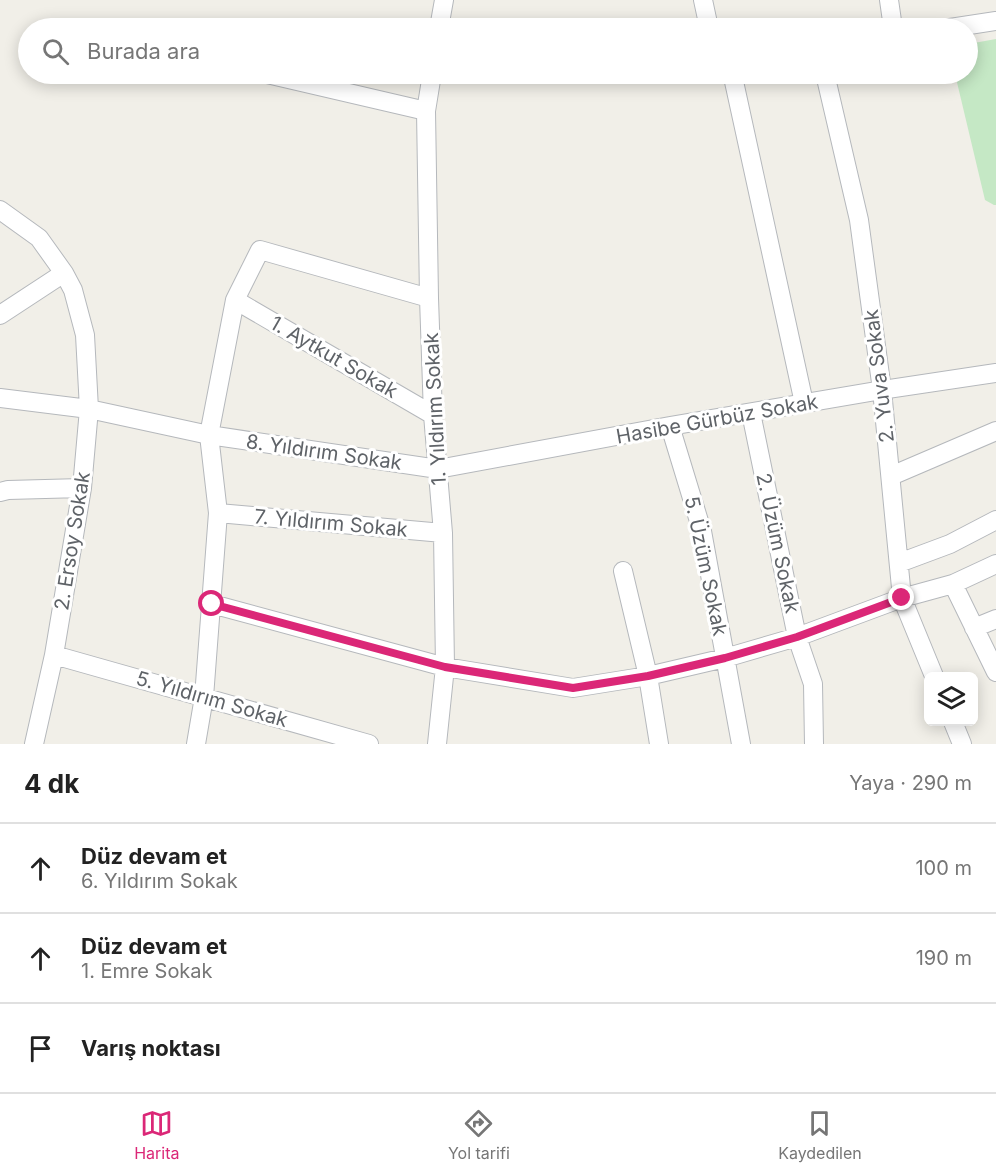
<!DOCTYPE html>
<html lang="tr">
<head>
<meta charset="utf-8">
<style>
	body { margin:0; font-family:Inter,sans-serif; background:#f6f6f6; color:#222 }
	.controls { position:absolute; right:18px; bottom:18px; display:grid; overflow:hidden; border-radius:9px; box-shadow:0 3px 15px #0003 }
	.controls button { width:54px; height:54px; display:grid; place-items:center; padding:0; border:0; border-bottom:2px solid #e0e0e0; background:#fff; color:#222; font:30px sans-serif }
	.stop { position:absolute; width:18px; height:18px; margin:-14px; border:4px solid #db2777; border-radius:50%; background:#fff }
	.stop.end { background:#db2777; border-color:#fff; box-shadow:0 2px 6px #0008 }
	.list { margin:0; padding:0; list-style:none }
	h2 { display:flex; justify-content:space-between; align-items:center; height:78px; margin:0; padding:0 24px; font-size:26px }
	h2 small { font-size:20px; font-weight:400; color:#767676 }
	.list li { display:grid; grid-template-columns:39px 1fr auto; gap:18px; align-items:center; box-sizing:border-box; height:90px; padding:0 24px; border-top:2px solid #e0e0e0 }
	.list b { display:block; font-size:22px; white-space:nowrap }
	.list p { margin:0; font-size:20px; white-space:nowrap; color:#767676 }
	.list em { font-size:20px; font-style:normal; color:#767676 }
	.icon { flex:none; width:33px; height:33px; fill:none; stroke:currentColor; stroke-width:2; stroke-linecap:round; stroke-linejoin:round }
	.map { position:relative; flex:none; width:996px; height:744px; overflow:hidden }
	.search { position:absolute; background:#fff; box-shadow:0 3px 15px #0003; left:18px; right:18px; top:18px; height:66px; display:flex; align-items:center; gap:15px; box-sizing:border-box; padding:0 21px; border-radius:33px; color:#767676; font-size:22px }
	.sheet { height:348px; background:#fff }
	nav { display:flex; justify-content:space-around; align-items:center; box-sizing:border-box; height:84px; border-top:2px solid #e0e0e0; background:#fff; font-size:16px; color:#767676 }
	nav a { display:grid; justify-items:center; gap:3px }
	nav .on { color:#db2777 }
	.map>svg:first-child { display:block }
	.green { fill:#c5e8c5 }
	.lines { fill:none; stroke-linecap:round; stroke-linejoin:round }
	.minor-casing { stroke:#b5b8bc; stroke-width:20 }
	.minor { stroke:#fff; stroke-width:18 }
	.route { stroke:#db2777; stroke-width:8 }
	.labels { text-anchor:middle; stroke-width:6; stroke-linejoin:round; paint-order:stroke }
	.street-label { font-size:20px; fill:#5f6368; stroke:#fff }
</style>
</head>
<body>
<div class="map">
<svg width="996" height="744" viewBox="0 0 996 744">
	<rect width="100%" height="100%" fill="#f1efe8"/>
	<!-- green -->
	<path class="green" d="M 996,39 L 996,205 L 994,205 L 985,200 L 955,74 L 968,74 L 968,44 Z"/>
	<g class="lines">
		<defs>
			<path id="minor" d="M 703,0 L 709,28
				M 889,0 L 893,28
				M 439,28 L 444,0
				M 950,28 L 996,21
				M 267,74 L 426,111
				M 432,74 L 426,111 L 429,298 L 433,415 L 443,533 L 445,667 L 437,744
				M 825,74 L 859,220 L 882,390 L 902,598 L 934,676
				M 733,77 L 804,403
				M 0,210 L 39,238 L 64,273 L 73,290 L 85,335 L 89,409 L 82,488 L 54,655 L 34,744
				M 235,300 L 433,415
				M 0,315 L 64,273
				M 0,398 L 89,409 L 209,435 L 438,469 L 670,426 L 882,390 L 996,373
				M 751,413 L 797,637 L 813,684 L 814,744
				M 670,426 L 702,531 L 741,744
				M 891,476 L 996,431
				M 0,492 L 8,490 L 82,488
				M 218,513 L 443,533
				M 899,563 L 950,544 L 996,520
				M 623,571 L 648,676 L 659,744
				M 953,584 L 996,672
				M 212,604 L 445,667 L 573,688 L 648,676 L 725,658 L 797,637 L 902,598 L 953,584 L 996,564
				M 974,628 L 996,619
				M 54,655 L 369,744
				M 953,722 L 962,744
				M 196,744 L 204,697 L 218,513 L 209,435 L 235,300 L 260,250 L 429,298"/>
		</defs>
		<!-- minor casing -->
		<use href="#minor" class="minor-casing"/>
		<!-- minor -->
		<use href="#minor" class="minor"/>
	</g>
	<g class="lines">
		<!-- route -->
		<path class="route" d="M 212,604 L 445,667 L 573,688 L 648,676 L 725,658 L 797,637 L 902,598"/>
	</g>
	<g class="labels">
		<!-- street labels -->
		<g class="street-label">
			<text transform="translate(334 357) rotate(30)" y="7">1. Aytkut Sokak</text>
			<text transform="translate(879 376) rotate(-97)" y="7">2. Yuva Sokak</text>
			<text transform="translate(435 409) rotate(-93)" y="7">1. Yıldırım Sokak</text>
			<text transform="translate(717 419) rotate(-10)" y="7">Hasibe Gürbüz Sokak</text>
			<text transform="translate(324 452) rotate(8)" y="7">8. Yıldırım Sokak</text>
			<text transform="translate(331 523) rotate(5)" y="7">7. Yıldırım Sokak</text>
			<text transform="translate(72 541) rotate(-81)" y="7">2. Ersoy Sokak</text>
			<text transform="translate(778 543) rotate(78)" y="7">2. Üzüm Sokak</text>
			<text transform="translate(706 566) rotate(78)" y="7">5. Üzüm Sokak</text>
			<text transform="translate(212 699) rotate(16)" y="7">5. Yıldırım Sokak</text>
		</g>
	</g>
</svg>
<div class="controls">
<button><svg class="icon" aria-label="layers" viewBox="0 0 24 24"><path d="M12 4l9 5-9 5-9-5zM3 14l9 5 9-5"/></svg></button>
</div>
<div class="stop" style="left:212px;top:604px"></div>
<div class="stop end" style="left:902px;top:598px"></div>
<div class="search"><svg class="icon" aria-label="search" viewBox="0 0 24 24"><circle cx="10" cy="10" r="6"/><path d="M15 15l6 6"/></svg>Burada ara</div>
</div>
<section class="sheet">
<h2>4 dk<small>Yaya · 290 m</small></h2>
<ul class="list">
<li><svg class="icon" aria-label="ahead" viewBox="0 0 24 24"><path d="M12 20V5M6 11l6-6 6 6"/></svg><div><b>Düz devam et</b><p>6. Yıldırım Sokak</p></div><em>100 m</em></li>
<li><svg class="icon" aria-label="ahead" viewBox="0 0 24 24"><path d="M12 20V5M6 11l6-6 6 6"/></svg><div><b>Düz devam et</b><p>1. Emre Sokak</p></div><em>190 m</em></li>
<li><svg class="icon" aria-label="arrive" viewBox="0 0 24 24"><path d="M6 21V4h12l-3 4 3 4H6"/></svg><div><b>Varış noktası</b></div></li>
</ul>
</section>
<nav>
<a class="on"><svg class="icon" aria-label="map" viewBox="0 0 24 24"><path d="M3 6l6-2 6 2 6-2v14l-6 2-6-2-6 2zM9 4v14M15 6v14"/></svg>Harita</a>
<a><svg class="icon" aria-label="directions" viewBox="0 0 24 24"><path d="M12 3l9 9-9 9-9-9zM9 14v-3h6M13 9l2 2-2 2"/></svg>Yol tarifi</a>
<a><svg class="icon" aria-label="saved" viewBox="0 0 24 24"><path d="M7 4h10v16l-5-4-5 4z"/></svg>Kaydedilen</a>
</nav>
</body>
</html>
